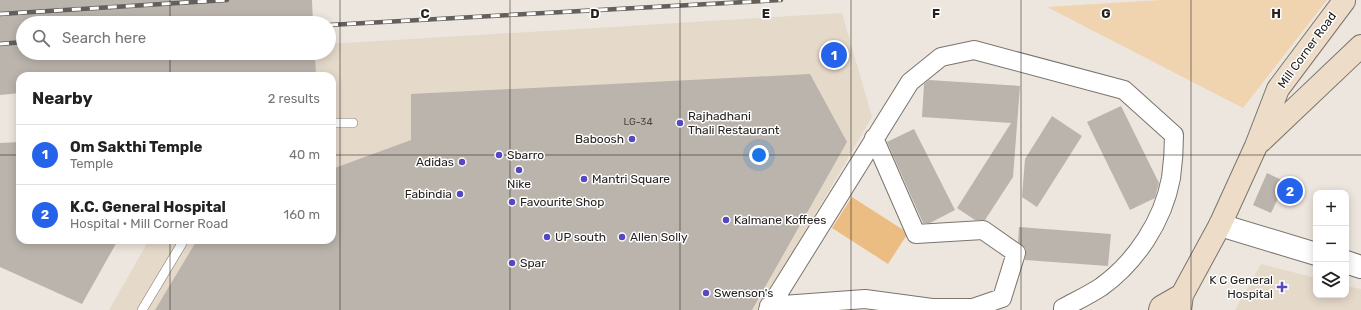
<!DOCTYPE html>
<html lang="en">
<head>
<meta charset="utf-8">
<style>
	body { margin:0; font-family:Rubik,sans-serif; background:#f6f6f6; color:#222 }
	.controls { position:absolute; right:12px; bottom:12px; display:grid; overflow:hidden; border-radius:8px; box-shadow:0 2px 10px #0003 }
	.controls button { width:36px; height:36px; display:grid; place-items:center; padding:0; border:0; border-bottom:1px solid #e0e0e0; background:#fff; color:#222; font:20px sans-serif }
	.you { position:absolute; left:759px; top:155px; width:14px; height:14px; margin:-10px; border:3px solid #fff; border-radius:50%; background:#1a73e8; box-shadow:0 0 0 6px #1a73e833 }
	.badge { display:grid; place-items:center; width:26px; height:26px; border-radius:50%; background:#2563eb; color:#fff; font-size:13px; font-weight:700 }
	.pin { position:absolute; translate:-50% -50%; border:2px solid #fff; box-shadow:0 1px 4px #0006 }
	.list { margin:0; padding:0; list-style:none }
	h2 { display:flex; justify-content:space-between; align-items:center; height:52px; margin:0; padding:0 16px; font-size:17px }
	h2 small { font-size:13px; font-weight:400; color:#767676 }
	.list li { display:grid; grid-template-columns:26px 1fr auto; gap:12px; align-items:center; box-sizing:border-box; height:60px; padding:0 16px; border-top:1px solid #e0e0e0 }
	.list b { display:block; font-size:15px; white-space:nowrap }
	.list p { margin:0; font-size:13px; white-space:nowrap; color:#767676 }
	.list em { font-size:13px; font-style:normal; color:#767676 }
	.icon { flex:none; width:22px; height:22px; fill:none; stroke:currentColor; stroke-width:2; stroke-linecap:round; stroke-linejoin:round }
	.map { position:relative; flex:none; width:1361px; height:310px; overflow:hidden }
	.search { position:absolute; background:#fff; box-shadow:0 2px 10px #0003; left:16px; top:16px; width:320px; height:44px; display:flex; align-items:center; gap:10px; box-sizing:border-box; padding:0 14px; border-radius:22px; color:#767676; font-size:15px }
	.panel { position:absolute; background:#fff; box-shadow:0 2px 10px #0003; left:16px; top:72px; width:320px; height:172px; border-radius:12px }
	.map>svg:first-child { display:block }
	.built { fill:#e5d9ca }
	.green { fill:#f0d3af }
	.water { fill:#ecbd82 }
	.building { fill:#bbb4ac }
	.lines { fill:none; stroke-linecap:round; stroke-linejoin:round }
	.service-casing { stroke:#7a746c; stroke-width:10 }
	.minor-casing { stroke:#7a746c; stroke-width:20 }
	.tertiary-casing { stroke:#7a746c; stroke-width:24 }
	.secondary-casing { stroke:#7a746c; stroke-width:24 }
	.service { stroke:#fff; stroke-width:9 }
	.minor { stroke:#fff; stroke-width:18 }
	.tertiary { stroke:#fff; stroke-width:22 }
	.secondary { stroke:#edddc8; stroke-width:22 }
	.rail-casing { stroke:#645f5b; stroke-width:4.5 }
	.rail { stroke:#fff; stroke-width:3; stroke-dasharray:9; stroke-linecap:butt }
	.grid { fill:none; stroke:#25221f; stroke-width:1; stroke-opacity:0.55 }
	.poi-dot { fill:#5548c0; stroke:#fff; stroke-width:1.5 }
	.labels { text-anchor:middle; stroke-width:3; stroke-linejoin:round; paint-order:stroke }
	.number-label { font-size:10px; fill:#4a4642 }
	.street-label { font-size:12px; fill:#25221f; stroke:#fff }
	.poi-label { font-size:12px; fill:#25221f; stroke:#fff; text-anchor:start }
	.grid-label { font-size:13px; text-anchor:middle; font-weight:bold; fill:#25221f; stroke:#fff; stroke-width:3; stroke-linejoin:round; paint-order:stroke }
</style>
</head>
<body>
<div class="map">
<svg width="1361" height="310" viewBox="0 0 1361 310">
	<rect width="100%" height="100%" fill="#ede6de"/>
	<!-- built -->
	<path class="built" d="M 842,13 L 872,117 L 759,310 L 109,310 L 149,240 L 332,240 L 332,76 L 304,76 L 316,75 L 315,53 L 329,53 L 329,44 Z
		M 1261,264 L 1316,278 L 1316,295 L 1346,295 L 1346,286 L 1361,289 L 1361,310 L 1235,310 Z"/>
	<!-- green -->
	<path class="green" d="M 1161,0 L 1327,0 L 1243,108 L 1047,7 Z"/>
	<!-- water -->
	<path class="water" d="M 852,197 L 908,233 L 888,264 L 832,228 Z"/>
	<!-- building -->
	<path class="building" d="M 0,0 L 312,0 L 313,23 L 23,23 L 23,53 L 315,53 L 316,75 L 20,76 L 20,93 L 0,95 Z
		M 810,74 L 847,142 L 752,310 L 155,310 L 197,240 L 332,240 L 332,169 L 411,140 L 411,94 Z
		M 929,80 L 1020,86 L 1013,177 L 985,220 L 975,220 L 957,208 L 1011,123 L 922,117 L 924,84 Z
		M 1121,106 L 1159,183 L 1155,198 L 1130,210 L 1087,122 Z
		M 1052,116 L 1082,136 L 1037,207 L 1022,197 L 1025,159 Z
		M 914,129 L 955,210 L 930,223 L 923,223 L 887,142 Z
		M 20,142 L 20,240 L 118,240 L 82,304 L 0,267 L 0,143 Z
		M 1267,173 L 1286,182 L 1271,213 L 1253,205 Z
		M 1019,227 L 1111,234 L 1108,266 L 1025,260 L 1026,249 L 1018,242 Z"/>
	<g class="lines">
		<defs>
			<path id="service" d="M 332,123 L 353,123
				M 142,310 L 184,240"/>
			<path id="minor" d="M 769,306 L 865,299 L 932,308 L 973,308 L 1002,298 L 1016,253 L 983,230 L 916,234 L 874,138
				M 768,310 L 910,82 L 941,57 L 974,50 L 1124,90 L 1174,135 C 1174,150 1173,164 1171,178 C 1163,221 1136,262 1101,287 C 1089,295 1076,301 1063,308 L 1063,310"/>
			<path id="tertiary" d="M 1220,225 L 1316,254
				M 1346,262 L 1361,267"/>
			<path id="secondary" d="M 1261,141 L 1361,46
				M 1160,310 L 1161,307 L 1182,295
				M 1180,310 L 1182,295 L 1220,225 L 1256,146 L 1278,89 L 1344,1"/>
		</defs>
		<!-- service casing -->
		<use href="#service" class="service-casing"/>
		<!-- minor casing -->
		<use href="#minor" class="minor-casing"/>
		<!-- tertiary casing -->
		<use href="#tertiary" class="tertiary-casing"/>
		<!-- secondary casing -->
		<use href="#secondary" class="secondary-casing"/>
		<!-- service -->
		<use href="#service" class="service"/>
		<!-- minor -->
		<use href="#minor" class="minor"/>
		<!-- tertiary -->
		<use href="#tertiary" class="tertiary"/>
		<!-- secondary -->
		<use href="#secondary" class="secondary"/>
		<defs>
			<path id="rail" d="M 0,14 L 227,0
				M 329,25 L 781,0
				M 0,44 L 23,42"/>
		</defs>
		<!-- rail casing -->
		<use href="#rail" class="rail-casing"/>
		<!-- rail -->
		<use href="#rail" class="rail"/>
	</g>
	<!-- grid -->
	<path class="grid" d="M 170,0 L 170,23M 340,0 L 340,310M 510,0 L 510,310M 680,0 L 680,310M 851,0 L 851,310M 1021,0 L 1021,310M 1191,0 L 1191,310M 170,53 L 170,76M 0,155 L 20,155M 332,155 L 1361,155M 170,240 L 170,310"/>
	<!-- markers -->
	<g class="poi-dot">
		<circle cx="680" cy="123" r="4"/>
		<circle cx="632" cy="139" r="4"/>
		<circle cx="499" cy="155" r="4"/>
		<circle cx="462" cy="162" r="4"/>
		<circle cx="519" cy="170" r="4"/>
		<circle cx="584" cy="179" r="4"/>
		<circle cx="460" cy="194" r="4"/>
		<circle cx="512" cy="202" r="4"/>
		<circle cx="726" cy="220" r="4"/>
		<circle cx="547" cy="237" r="4"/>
		<circle cx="622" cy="237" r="4"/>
		<circle cx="512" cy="263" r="4"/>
		<path d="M1280 281h4v4h4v4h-4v4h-4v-4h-4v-4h4z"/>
		<circle cx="706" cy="293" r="4"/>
	</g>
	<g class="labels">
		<!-- number labels -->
		<g class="number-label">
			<text x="638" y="125">LG-34</text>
		</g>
		<!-- street labels -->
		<g class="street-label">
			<text transform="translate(1307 50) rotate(-54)" y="4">Mill Corner Road</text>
		</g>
		<!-- poi labels -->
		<g class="poi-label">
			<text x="688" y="120">Rajhadhani<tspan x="688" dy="14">Thali Restaurant</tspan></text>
			<text x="624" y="143" text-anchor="end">Baboosh</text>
			<text x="507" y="159">Sbarro</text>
			<text x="454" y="166" text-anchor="end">Adidas</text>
			<text x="592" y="183">Mantri Square</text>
			<text x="519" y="188" text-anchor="middle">Nike</text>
			<text x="452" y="198" text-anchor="end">Fabindia</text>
			<text x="520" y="206">Favourite Shop</text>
			<text x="734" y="224">Kalmane Koffees</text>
			<text x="555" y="241">UP south</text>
			<text x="630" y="241">Allen Solly</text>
			<text x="520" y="267">Spar</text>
			<text x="1273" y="284" text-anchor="end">K C General<tspan x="1273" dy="14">Hospital</tspan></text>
			<text x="714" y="297">Swenson's</text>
		</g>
	</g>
	<g class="grid-label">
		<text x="425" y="18">C</text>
		<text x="595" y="18">D</text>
		<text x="766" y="18">E</text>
		<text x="936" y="18">F</text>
		<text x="1106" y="18">G</text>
		<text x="1276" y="18">H</text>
	</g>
</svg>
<div class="controls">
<button>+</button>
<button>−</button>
<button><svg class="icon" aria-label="layers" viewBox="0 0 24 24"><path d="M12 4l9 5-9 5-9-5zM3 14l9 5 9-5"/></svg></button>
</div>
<div class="you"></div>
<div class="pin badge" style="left:834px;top:55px">1</div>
<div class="pin badge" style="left:1290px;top:191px">2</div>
<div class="search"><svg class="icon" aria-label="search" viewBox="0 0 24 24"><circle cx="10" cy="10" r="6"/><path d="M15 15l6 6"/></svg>Search here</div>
<section class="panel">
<h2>Nearby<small>2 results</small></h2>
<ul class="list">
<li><span class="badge">1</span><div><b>Om Sakthi Temple</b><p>Temple</p></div><em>40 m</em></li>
<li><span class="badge">2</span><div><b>K.C. General Hospital</b><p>Hospital · Mill Corner Road</p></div><em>160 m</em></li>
</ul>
</section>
</div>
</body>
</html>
